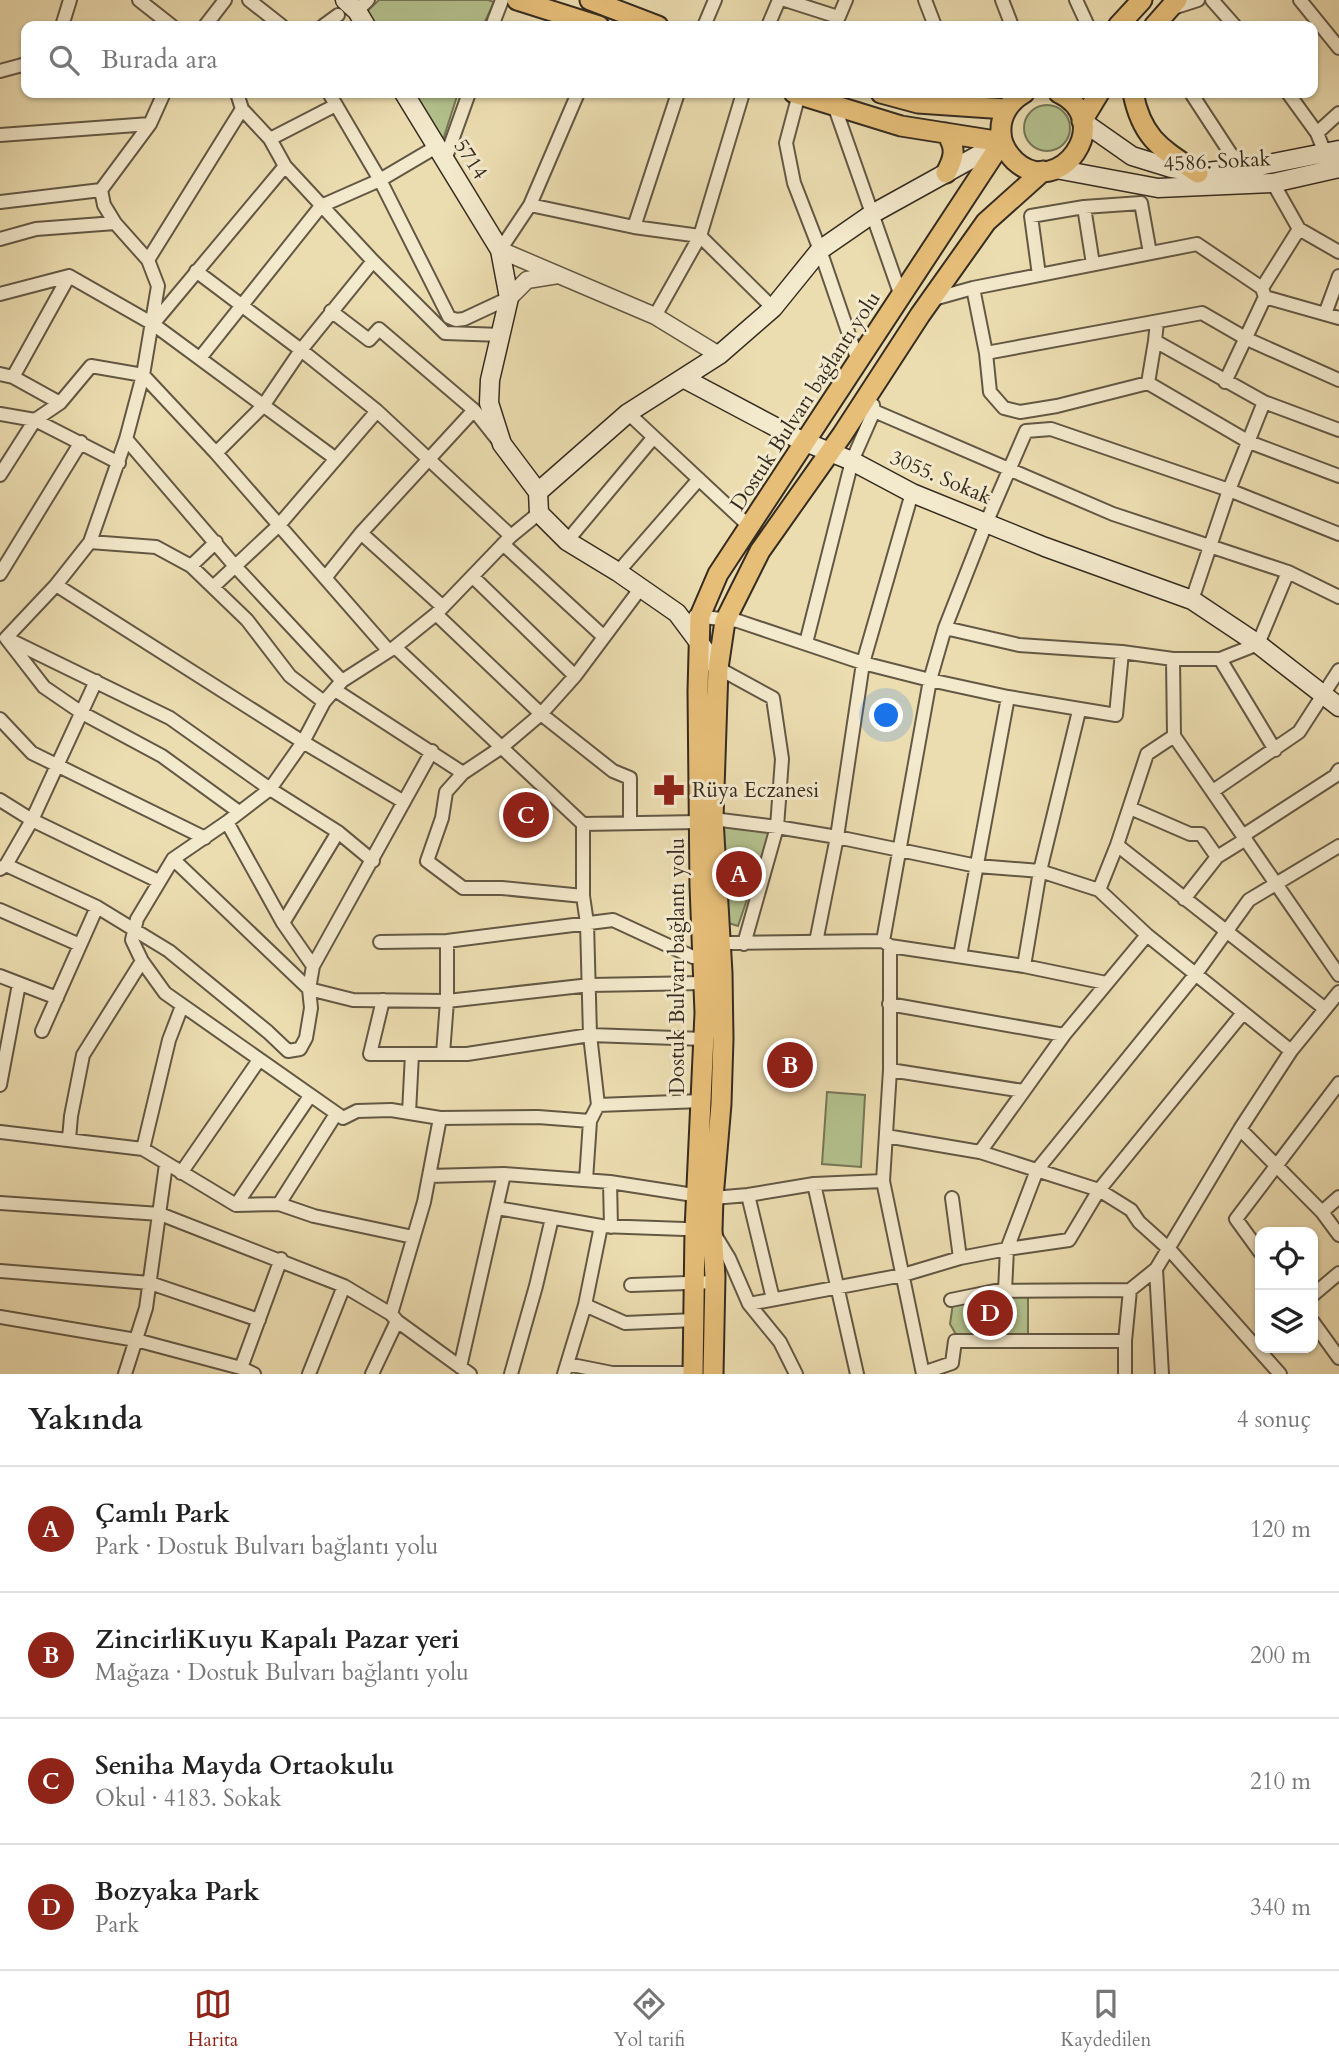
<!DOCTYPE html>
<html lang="tr">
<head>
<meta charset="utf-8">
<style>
	body { margin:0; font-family:Cardo,serif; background:#f2f2f2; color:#222 }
	.controls { position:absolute; right:21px; bottom:21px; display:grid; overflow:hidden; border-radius:14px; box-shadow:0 2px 5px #0004 }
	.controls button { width:63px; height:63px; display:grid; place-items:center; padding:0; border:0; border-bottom:2px solid #e0e0e0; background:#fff; color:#222; font:35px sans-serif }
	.you { position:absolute; left:887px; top:716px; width:24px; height:24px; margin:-18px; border:5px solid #fff; border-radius:50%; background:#1a73e8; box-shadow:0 0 0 10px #1a73e833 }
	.badge { display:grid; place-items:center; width:46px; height:46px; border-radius:50%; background:#8f2418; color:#fff; font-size:23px; font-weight:700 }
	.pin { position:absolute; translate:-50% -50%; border:4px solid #fff; box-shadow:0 2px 7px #0006 }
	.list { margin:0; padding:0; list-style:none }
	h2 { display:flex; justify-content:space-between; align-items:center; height:91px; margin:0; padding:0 28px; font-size:30px }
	h2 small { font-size:23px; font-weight:400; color:#767676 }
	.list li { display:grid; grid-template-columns:46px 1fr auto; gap:21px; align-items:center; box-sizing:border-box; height:126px; padding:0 28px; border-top:2px solid #e0e0e0 }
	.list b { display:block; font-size:26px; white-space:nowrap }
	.list p { margin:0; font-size:23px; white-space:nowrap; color:#767676 }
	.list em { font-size:23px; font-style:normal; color:#767676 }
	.icon { flex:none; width:38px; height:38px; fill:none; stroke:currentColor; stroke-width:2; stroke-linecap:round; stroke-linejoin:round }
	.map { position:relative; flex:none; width:1339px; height:1374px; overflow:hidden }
	.search { position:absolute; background:#fff; box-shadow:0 2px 5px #0004; left:21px; right:21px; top:21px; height:77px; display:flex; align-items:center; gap:18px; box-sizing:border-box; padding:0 24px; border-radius:14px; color:#767676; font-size:26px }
	.sheet { height:595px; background:#fff }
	nav { display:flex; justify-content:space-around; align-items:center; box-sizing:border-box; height:98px; border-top:2px solid #e0e0e0; background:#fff; font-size:19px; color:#767676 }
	nav a { display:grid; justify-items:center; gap:4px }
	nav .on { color:#8f2418 }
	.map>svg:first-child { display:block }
	.green { fill:#b4c28e; stroke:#747758; stroke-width:2 }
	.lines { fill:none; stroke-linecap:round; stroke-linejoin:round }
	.minor-casing { stroke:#635845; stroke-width:16 }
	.tertiary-casing { stroke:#635845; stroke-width:19 }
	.secondary-casing { stroke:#352c21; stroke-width:21 }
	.primary-casing { stroke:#352c21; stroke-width:23 }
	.minor { stroke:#f3e9cc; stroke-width:12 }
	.tertiary { stroke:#f3e9cc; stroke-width:16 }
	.secondary { stroke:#f3e9cc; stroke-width:18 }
	.primary { stroke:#e6be78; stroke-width:19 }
	.labels { text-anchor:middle; stroke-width:6; stroke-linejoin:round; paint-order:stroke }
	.street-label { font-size:21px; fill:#352c21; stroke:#f3e9cc }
	.poi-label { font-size:21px; fill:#352c21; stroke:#f3e9cc; text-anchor:start }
</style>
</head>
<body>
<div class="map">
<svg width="1339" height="1374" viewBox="0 0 1339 1374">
	<rect width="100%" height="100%" fill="#ecddb0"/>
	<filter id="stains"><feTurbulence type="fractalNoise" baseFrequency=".00286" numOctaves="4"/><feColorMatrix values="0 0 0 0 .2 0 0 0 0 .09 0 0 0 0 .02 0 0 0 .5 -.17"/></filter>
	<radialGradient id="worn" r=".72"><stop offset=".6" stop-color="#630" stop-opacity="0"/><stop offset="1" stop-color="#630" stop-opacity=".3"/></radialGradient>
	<!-- green -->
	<path class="green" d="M 379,0 L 488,0 L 494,2 L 483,26 L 373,26 L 365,13 Z
		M 412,93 L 458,93 L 442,143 Z
		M1024 128a23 23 0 1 1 46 0a23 23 0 1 1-46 0Z
		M 722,824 L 771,828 L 738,926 L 722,921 Z
		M 827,1092 L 865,1095 L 861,1167 L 822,1164 Z
		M 1028,1293 L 1028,1336 L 958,1338 L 950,1324 L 953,1303 Z"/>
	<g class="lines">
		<defs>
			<path id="minor" d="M 139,0 L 172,26
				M 249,0 L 282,26
				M 785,0 L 838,17
				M 925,0 L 935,26
				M 1002,0 L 1012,26
				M 1076,0 L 1088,26
				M 1212,0 L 1235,26
				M 1300,0 L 1339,48
				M 1170,9 L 1198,0
				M 357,11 L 368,0
				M 62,26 L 70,0
				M 205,26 L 225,0
				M 323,26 L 338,15
				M 492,26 L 502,0
				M 704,26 L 715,0
				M 768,26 L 779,0
				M 835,26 L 846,0
				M 0,71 L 26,64
				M 237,93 L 242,109 L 270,139 L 285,166 L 373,261 L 445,333 L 502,335
				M 329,93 L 380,180 L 449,317 L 456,320 L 464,319 L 509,298
				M 1191,93 L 1240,168
				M 1288,93 L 1317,133 L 1325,153
				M 799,94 L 786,143 L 794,183 L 820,250 L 858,361
				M 834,105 L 901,296
				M 1317,133 L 1339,113
				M 0,135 L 150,124
				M 270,139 L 336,105
				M 445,160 L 469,93
				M 1273,183 L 1299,229 L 1339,252
				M 101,190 L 104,205 L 115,223
				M 0,202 L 101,190 L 150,124 L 164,93
				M 530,205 L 634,227 L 678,93
				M 1084,207 L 1093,264
				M 634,227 L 700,236 L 773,308
				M 0,239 L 36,229 L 115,223 L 148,260 L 158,286 L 143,375 L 126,439 L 90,542 L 56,585 L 6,638 L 44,687 L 82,713 L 162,756 L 239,812
				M 500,250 L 530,205 L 578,93
				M 148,260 L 242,109
				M 196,271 L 301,350 L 377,411 L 511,536
				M 1039,275 L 1031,216 L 1084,207 L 1141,203 L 1150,253
				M 973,288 L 986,353 L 990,392 L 1004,408 L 1020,412 L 1057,406 L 1148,383 L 1249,442 L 1339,476
				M 1262,288 L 1299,229
				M 0,294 L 69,276 L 153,324 L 336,459
				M 930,300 L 973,288 L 1197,244 L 1262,288 L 1265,297 L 1339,318
				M 331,311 L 369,340 L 379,329 L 474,410 L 497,439
				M 1325,314 L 1339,276
				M 655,316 L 700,236 L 743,93
				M 1157,322 L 1155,341 L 1264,402 L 1339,430
				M 153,324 L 285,166
				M 986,353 L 1202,313 L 1247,339 L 1339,380
				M 200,358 L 321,206 L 380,180 L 436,147
				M 0,374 L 13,377 L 60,403
				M 13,377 L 69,276
				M 1225,382 L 1265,297
				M 1148,383 L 1155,341
				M 874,411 L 1113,514 L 1288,572 L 1339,597
				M 628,413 L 749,526
				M 0,414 L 35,420 L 119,463
				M 126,439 L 234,565 L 342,681
				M 216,453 L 263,406 L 301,350 L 373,261
				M 0,475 L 35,420 L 60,403 L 91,366 L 143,375 L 216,453 L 388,650
				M 539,513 L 511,536 L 436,614 L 395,647 L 342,681 L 324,702 L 303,742 L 270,789 L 227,822 L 173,859 L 137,919 L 132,940 L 142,961 L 165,993 L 343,1118 L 357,1111 L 391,1110 L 440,1118 L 538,1117 L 590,1121 L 598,1105 L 701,1101
				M 361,533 L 443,607
				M 567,541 L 653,438
				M 90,542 L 156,547 L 191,566 L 247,620 L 290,676 L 324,702
				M 503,544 L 604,637
				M 191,566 L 216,542
				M 618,572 L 699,479
				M 0,574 L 81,442
				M 473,577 L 575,676
				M 325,578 L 361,533 L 474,410
				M 56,585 L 303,742 L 404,802
				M 213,587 L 279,525 L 377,411
				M 1192,600 L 1229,490 L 1264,402
				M 436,614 L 541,714 L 613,771 L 630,778 L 630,822
				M 695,616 L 738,621 L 863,663 L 930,680 L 1008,697 L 1116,715 L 1122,652
				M 945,628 L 1019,645 L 1122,652 L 1173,659 L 1220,659 L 1258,644 L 1288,572
				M 10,640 L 170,718 L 270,789 L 338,832 L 373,861
				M 806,643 L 852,461 L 874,411 L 873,405
				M 395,647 L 583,824 L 583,896 L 587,923 L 590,1035 L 598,1105
				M 1173,659 L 1174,736 L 1339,975
				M 1220,659 L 1275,750
				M 718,668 L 773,698 L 782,759 L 777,827 L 744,944
				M 335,690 L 463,773
				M 0,719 L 32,753 L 205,838
				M 1213,791 L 1299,732 L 1339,670
				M 0,800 L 32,820 L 158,881
				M 1130,808 L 1190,834 L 1201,834 L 1217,857
				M 713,819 L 777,827 L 837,837 L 977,866 L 1040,871 L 1099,890 L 1147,935 L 1291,1051
				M 227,822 L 283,923 L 313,966
				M 583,824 L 699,822
				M 1244,835 L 1335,776 L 1339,770
				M 1117,845 L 1324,1008
				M 173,859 L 309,989 L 353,1000 L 447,1001 L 590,985 L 703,983
				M 6,865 L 97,907 L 169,951 L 268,1032 L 288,1051 L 300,1049 L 306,1038 L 311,1008 L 309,989 L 313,966 L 432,751
				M 0,869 L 6,865 L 32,820 L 96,681
				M 1099,890 L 1117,845 L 1147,754 L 1174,736
				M 583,896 L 502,888 L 463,888 L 427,861 L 442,818 L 446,792 L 463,773 L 502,747 L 541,714 L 575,676 L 640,589
				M 1184,899 L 1217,857 L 1246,839
				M 0,910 L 80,945
				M 283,923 L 338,832
				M 883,941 L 930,680 L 945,628 L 987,521 L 1026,431 L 1051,429 L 1229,490 L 1339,534
				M 380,942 L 447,941 L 613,920 L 693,957
				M 816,942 L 837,837 L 863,663 L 912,493
				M 719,943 L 883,941 L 890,946 L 1024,966 L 1106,983
				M 960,956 L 1008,697
				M 1024,966 L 1040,871 L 1079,711
				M 0,976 L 57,998
				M 383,1000 L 370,1054 L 467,1054 L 590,1035 L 704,1039
				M 889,1004 L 1064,1035
				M 42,1031 L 97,907
				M 443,1054 L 447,1001 L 447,941
				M 890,1070 L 1023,1091
				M 0,1085 L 19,984
				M 409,1113 L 412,1054
				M 1240,1129 L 1322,1212 L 1339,1235
				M 0,1132 L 143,1149 L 236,1205 L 279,1204 L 314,1216 L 413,1237
				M 886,1136 L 980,1152 L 1099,1190 L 1243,1013
				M 69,1139 L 71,1116 L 83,1055 L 142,961
				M 143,1149 L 169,1040 L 182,1006
				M 980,1152 L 1064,1035 L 1147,935
				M 181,1173 L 259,1060
				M 429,1176 L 504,1174 L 610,1182 L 713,1198 L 748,1195 L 814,1184 L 883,1181 L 890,1070 L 890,946
				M 586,1180 L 590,1121
				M 883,1181 L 923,1374
				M 610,1182 L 611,1227
				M 814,1184 L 857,1374
				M 748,1195 L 773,1299
				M 952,1198 L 960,1258
				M 0,1203 L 160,1214 L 344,1286 L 391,1314 L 397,1321 L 470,1374
				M 279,1204 L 336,1114
				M 236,1205 L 310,1096
				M 497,1208 L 601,1226 L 712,1230 L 729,1258 L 749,1304 L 780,1342 L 796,1374
				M 1322,1212 L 1339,1197
				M 1260,1252 L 1236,1219 L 1339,1083
				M 0,1271 L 150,1283 L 259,1320
				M 631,1285 L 715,1282
				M 1005,1291 L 1007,1249 L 1069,1240 L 1099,1190 L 1131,1210 L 1139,1222 L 1169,1249 L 1280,1374
				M 1313,1295 L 1339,1273
				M 951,1300 L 995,1291 L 1130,1290
				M 749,1304 L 903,1275 L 960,1258 L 1007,1249 L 1037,1170 L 1195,975 L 1249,900 L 1339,846
				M 585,1305 L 625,1323 L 695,1320
				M 391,1314 L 424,1202 L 440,1118
				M 0,1317 L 136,1340 L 241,1368 L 254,1374
				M 1313,1322 L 1339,1358
				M 567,1364 L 612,1373 L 693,1373
				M 460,1367 L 504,1174
				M 241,1368 L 281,1259
				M 923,1373 L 952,1363 L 955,1341 L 1125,1341
				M 125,1374 L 146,1308 L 166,1164
				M 309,1374 L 344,1286
				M 372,1374 L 397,1321
				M 511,1374 L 536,1286 L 552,1218
				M 564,1374 L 585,1305 L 601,1226
				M 1125,1374 L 1125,1341 L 1130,1290 L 1156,1269
				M 1162,1374 L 1156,1269 L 1240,1129 L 1291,1051 L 1339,992"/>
			<path id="tertiary" d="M 500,250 L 655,316 L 719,355
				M 509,298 L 527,280 L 558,275"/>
			<path id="secondary" d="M 345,0 L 357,11 L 366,26
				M 404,93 L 500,250 L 509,298 L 490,380 L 489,403 L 502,444 L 538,492 L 539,513 L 567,541 L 618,572 L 677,613 L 718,668
				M 1082,121 L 1132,156 L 1171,168 L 1198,173 L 1259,166 L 1339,150
				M 1056,169 L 1158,188 L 1273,183 L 1339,168
				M 683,378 L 719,355 L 773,308 L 820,250 L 872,214 L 1002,142
				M 538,492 L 628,413 L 683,378 L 798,439 L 852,461 L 912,493 L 1045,547 L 1192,600 L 1258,644 L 1339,707"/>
			<path id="primary" d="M 517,0 L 599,26
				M 590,0 L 658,26
				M 1118,26 L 1142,0
				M 1154,26 L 1177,0
				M 881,93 L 918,103 L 1006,109
				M 1024,93 C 1010,101 1000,115 1001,132 C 1001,143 1007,153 1015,161 C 1059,201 1117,121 1059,93
				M 1133,93 C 1142,139 1162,149 1198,173
				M 1082,121 L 1099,93
				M 946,133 C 957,148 954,158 946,173
				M 693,1374 L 695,1230 L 705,1013 L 700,886 L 698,691 L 700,616 L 718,574 L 1002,142 L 901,126 L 794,93
				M 713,1374 L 715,1276 L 712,1230 L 713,1198 L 721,1104 L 723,1039 L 722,973 L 713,819 L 718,668 L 725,621 L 760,551 L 842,435 L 920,315 L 986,222 L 1043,171"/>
		</defs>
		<!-- minor casing -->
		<use href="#minor" class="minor-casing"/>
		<!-- tertiary casing -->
		<use href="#tertiary" class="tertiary-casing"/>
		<!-- secondary casing -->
		<use href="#secondary" class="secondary-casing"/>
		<!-- primary casing -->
		<use href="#primary" class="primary-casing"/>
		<!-- minor -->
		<use href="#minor" class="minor"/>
		<!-- tertiary -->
		<use href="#tertiary" class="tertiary"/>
		<!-- secondary -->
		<use href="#secondary" class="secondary"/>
		<!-- primary -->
		<use href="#primary" class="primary"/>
	</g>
	<!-- icons -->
	<defs>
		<symbol id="pharmacy-bare" viewBox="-9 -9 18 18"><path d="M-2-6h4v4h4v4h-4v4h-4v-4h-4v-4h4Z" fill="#8f2418" stroke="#f3e9cc" stroke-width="2.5" paint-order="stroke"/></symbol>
	</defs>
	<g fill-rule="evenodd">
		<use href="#pharmacy-bare" x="647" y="768" width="44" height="44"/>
	</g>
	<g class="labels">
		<!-- street labels -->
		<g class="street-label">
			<text transform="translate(471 159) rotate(57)" y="7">5714</text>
			<text transform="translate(1217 161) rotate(-3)" y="7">4586. Sokak</text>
			<text transform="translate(805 401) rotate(-57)" y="7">Dostuk Bulvarı bağlantı yolu</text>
			<text transform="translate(941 477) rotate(23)" y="7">3055. Sokak</text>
			<text transform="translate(677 966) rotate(-90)" y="7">Dostuk Bulvarı bağlantı yolu</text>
		</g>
		<!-- poi labels -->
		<g class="poi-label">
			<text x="692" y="797">Rüya Eczanesi</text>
		</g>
	</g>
	<rect width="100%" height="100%" filter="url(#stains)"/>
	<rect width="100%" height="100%" fill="url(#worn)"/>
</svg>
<div class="controls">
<button><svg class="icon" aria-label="locate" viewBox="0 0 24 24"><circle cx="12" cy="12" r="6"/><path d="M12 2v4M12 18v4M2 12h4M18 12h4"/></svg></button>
<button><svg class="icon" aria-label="layers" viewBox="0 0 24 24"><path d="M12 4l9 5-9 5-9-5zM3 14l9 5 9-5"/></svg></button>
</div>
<div class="you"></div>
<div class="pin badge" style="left:739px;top:874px">A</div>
<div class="pin badge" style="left:790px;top:1065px">B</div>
<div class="pin badge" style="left:526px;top:815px">C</div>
<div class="pin badge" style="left:990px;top:1313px">D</div>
<div class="search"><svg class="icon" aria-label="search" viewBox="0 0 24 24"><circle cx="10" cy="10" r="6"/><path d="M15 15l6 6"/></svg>Burada ara</div>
</div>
<section class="sheet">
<h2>Yakında<small>4 sonuç</small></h2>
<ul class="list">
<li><span class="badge">A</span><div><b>Çamlı Park</b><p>Park · Dostuk Bulvarı bağlantı yolu</p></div><em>120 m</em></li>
<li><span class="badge">B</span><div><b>ZincirliKuyu Kapalı Pazar yeri</b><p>Mağaza · Dostuk Bulvarı bağlantı yolu</p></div><em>200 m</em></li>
<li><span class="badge">C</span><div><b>Seniha Mayda Ortaokulu</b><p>Okul · 4183. Sokak</p></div><em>210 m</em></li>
<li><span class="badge">D</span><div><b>Bozyaka Park</b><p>Park</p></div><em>340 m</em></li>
</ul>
</section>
<nav>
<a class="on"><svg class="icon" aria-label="map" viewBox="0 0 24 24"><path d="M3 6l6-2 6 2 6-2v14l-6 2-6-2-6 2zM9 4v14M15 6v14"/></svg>Harita</a>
<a><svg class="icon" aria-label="directions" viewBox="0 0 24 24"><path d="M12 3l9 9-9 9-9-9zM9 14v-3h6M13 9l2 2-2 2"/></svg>Yol tarifi</a>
<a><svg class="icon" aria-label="saved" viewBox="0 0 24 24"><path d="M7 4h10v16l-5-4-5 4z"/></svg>Kaydedilen</a>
</nav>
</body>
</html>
